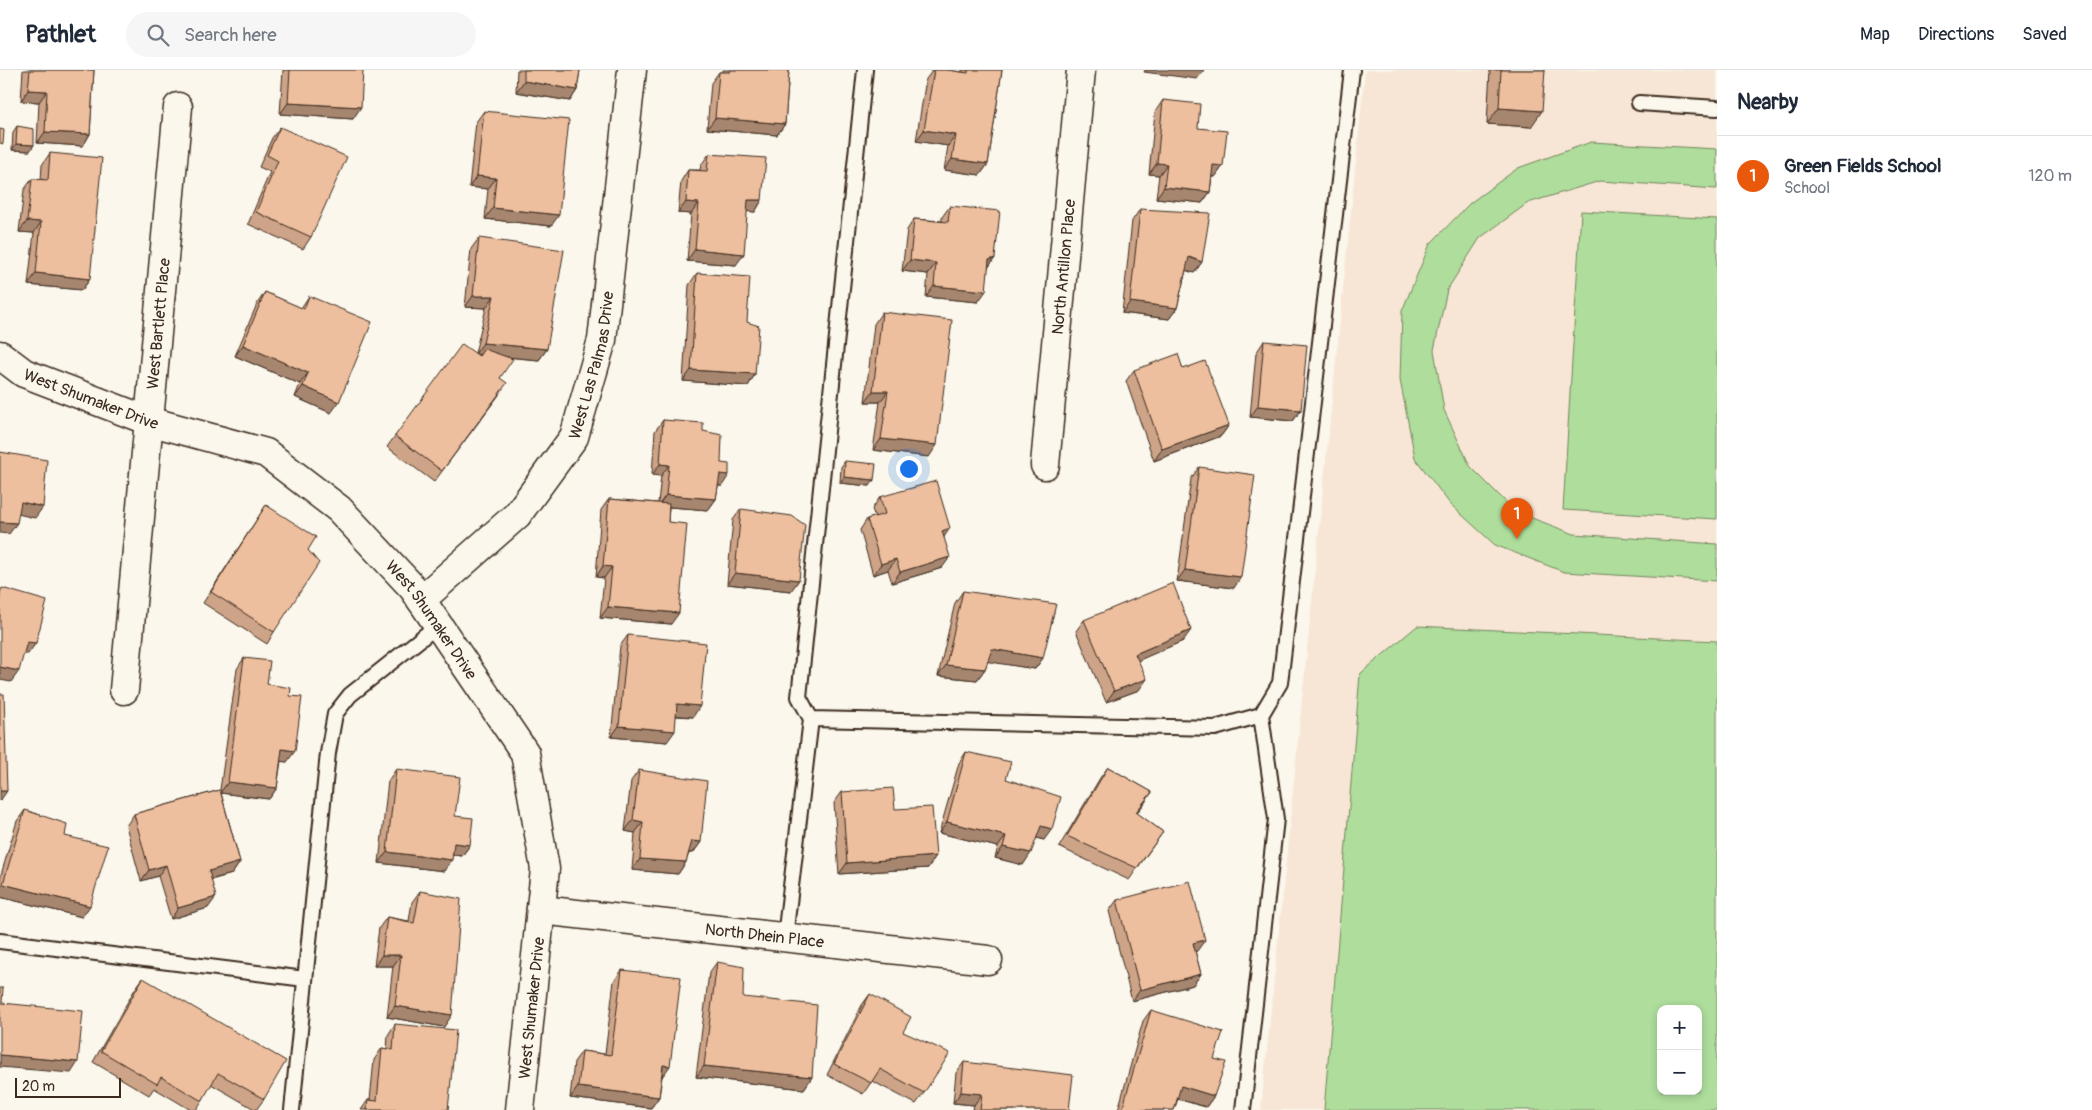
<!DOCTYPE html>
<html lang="en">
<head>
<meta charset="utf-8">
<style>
	body { margin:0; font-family:Pangolin,sans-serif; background:#f6f6f7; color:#1f2937 }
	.controls { position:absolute; right:15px; bottom:15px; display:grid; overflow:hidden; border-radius:10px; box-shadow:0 2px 8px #0003 }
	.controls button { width:45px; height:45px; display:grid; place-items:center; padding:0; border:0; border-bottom:1px solid #e0e1e3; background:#fff; color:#1f2937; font:25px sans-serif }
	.scale { position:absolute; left:15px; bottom:12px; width:106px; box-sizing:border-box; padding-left:5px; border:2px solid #3b2a1e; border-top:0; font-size:14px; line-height:18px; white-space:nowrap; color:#3b2a1e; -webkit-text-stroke:4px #fbf7ec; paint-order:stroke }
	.you { position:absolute; left:908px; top:398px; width:18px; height:18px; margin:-12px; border:4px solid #fff; border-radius:50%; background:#1a73e8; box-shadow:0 0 0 8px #1a73e833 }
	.badge { display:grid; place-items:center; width:32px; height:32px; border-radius:50%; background:#ea580c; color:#fff; font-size:16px; font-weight:700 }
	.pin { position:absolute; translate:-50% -41px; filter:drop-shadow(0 1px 2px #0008) }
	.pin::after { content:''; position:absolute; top:26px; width:18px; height:15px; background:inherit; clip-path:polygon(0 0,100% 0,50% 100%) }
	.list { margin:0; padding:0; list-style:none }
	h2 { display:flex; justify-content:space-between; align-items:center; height:65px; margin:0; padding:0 20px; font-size:21px }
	h2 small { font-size:16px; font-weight:400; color:#747a83 }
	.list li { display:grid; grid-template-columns:32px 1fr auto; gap:15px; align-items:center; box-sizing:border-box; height:80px; padding:0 20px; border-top:1px solid #e0e1e3 }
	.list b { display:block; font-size:19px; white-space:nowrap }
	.list p { margin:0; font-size:16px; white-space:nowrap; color:#747a83 }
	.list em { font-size:16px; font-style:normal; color:#747a83 }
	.icon { flex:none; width:28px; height:28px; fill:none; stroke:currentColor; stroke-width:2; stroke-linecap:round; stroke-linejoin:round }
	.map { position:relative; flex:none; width:1717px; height:1040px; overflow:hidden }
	header { display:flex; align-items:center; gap:30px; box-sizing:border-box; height:70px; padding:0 25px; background:#fff; border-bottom:1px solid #e0e1e3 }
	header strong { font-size:24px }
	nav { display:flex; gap:28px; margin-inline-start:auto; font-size:18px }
	.search { width:350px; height:45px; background:#f6f6f7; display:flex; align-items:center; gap:12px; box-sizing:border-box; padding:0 18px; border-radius:28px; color:#747a83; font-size:19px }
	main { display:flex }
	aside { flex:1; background:#fff }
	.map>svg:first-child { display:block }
	.built { fill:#f7e6d5; fill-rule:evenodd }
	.garden { fill:#aedd9c; stroke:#74845d; fill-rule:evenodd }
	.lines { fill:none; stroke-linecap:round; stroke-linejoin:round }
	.lane-casing { stroke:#3b2a1e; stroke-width:18 }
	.street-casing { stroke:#3b2a1e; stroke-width:31 }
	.lane { stroke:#fbf7ec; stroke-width:14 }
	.street { stroke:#fbf7ec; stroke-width:28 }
	.wall { fill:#cda488; stroke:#3b2a1e }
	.shaded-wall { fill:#a7866f; stroke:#3b2a1e }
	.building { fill:#eebf9e; stroke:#3b2a1e }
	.labels { text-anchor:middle; stroke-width:4; stroke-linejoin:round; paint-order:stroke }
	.street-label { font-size:16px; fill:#3b2a1e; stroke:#fbf7ec }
</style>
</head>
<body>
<header>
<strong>Pathlet</strong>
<div class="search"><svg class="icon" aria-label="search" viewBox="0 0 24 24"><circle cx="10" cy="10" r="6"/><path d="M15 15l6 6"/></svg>Search here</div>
<nav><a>Map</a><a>Directions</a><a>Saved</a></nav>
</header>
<main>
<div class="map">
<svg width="1717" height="1040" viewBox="0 0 1717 1040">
	<rect width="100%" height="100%" fill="#fbf7ec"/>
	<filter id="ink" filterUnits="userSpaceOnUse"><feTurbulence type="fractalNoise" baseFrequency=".02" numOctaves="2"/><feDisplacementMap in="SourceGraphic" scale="10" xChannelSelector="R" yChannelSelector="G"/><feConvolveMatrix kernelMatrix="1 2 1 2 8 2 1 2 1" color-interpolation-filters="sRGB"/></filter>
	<g filter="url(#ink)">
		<!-- built -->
		<path class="built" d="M 1365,0 L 1717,0 L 1717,1040 L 1261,1040 ZM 1661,939 L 1698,939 L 1698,1021 L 1661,1021 Z"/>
		<!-- garden -->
		<path class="garden" d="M 1591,72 L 1717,79 L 1717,119 L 1600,111 L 1528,133 L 1480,168 L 1447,220 L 1434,280 L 1444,340 L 1470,396 L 1516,442 L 1574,464 L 1717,474 L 1717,511 L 1564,502 L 1495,475 L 1450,434 L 1415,388 L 1400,310 L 1402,241 L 1430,174 L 1470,133 L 1518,98 Z
			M 1581,141 L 1717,149 L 1717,449 L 1563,440 Z
			M 1417,556 L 1717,571 L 1717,1040 L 1324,1040 L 1360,604 ZM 1661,939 L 1698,939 L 1698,1021 L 1661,1021 Z"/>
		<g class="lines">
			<defs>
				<path id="lane" d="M 1639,33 L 1717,38
					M 811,649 L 799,627 L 865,0
					M 785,867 L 811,649 L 1215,658 L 1261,645 L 1280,613 L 1352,0
					M 0,871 L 305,909
					M 292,1040 L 328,683 L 335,644 L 350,625 L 438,555
					M 1243,1040 L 1276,749 L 1261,645"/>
				<g id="street">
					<path id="s1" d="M 0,285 L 24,303 L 149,351 L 266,383 L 339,439 L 413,518 L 525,683 L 545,799 L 520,1040"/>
					<path id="s2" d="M 1045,395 L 1081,0"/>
					<path id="s3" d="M 421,530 L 517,445 L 574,367 L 602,270 L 632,0"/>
					<path id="s4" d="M 124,620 L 178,37"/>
					<path id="s5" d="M 541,840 L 988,890"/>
				</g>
			</defs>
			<!-- lane casing -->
			<use href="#lane" class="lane-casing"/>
			<!-- street casing -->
			<use href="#street" class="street-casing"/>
			<!-- lane -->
			<use href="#lane" class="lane"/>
			<!-- street -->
			<use href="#street" class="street"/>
		</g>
		<!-- wall -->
		<path class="wall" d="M 23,0 L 94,0 L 90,64 L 83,76 L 37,73 L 39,32 L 21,31 Z
			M 283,0 L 363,0 L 353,49 L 280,44 Z
			M 517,0 L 580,0 L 577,20 L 570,31 L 516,22 Z
			M 723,0 L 789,0 L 785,54 L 777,65 L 707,59 L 711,13 L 719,2 L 723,2 Z
			M 933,0 L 947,0 L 962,2 L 962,0 L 1002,0 L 988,94 L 980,105 L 944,100 L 948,76 L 916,71 L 926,9 Z
			M 1490,0 L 1545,0 L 1531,57 L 1487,54 Z
			M 1163,30 L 1198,58 L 1223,96 L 1215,107 L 1212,107 L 1210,122 L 1202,133 L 1156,128 L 1159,105 L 1149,104 L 1155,42 Z
			M 484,41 L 551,156 L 485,149 L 488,119 L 469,117 L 476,52 Z
			M 17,56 L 30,81 L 12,80 L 13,62 Z
			M 280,57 L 311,167 L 303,179 L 248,154 L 270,102 L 259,97 L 272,68 Z
			M 50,83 L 90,209 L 82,220 L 28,215 L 34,163 L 19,162 L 24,120 L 32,109 L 41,110 L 42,95 Z
			M 709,84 L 762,130 L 755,142 L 747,141 L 736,195 L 687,191 L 691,144 L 678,143 L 681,111 L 688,100 L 700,100 L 701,95 Z
			M 950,136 L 995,188 L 988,198 L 978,232 L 926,227 L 928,204 L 902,201 L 907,160 L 914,149 L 942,151 L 942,147 Z
			M 1140,139 L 1202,192 L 1194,203 L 1186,200 L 1177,238 L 1169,249 L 1122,243 L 1132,151 Z
			M 479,168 L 547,279 L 539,290 L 506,287 L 500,308 L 499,325 L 434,412 L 387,377 L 395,366 L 475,283 L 486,238 L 465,237 L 471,179 Z
			M 697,203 L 747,252 L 755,304 L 748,316 L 683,311 L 689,215 Z
			M 265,222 L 301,238 L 309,226 L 331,343 L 295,327 L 300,314 L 235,286 L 257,234 Z
			M 882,242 L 929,387 L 873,380 L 880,332 L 865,332 L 874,254 Z
			M 1264,271 L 1301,340 L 1293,351 L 1250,347 L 1256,283 Z
			M 1134,300 L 1229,355 L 1221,366 L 1154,391 L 1126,311 Z
			M 663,350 L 703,361 L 721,393 L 722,416 L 718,416 L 716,429 L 708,440 L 669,437 L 668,452 L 671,554 L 600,548 L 604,508 L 596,507 L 601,440 L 609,429 L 658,433 L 661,406 L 652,405 L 655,361 Z
			M 845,391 L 870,416 L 840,413 L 841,397 Z
			M 1199,397 L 1234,518 L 1177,511 L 1191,409 Z
			M 880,427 L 944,466 L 942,498 L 892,513 L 888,500 L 873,505 L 860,460 L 867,449 L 875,447 L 872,439 Z
			M 266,435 L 308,480 L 274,562 L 267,574 L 203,533 Z
			M 741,439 L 791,521 L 727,514 L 733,450 Z
			M 963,521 L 1043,588 L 1035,599 L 988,591 L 985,599 L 977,610 L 938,606 L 955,533 Z
			M 1084,550 L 1183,571 L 1138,590 L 1139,620 L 1106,632 L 1076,561 Z
			M 628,565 L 693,647 L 676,646 L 667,672 L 611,667 L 620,576 Z
			M 244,588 L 267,614 L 290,626 L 287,692 L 281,691 L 277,718 L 269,729 L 221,723 L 240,792 L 232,804 L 211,810 L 208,838 L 171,849 L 158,806 L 141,811 L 126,756 L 134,744 L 220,720 L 237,599 Z
			M 966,682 L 1006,709 L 1044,770 L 1036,768 L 1023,795 L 995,788 L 998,777 L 939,763 L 959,693 Z
			M 1108,697 L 1152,722 L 1137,743 L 1163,762 L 1129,810 L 1059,777 L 1100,708 Z
			M 396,699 L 455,746 L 470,775 L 462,786 L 453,785 L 444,801 L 379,793 L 388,711 Z
			M 639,700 L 701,772 L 693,783 L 689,783 L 686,792 L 678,804 L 632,800 L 635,763 L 625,761 L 631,711 Z
			M 842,722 L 928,798 L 839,804 L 834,733 Z
			M 25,740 L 65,766 L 82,847 L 0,827 L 0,808 L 17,751 Z
			M 420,821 L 444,957 L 387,947 L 393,896 L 374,896 L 379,858 L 387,847 L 409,851 L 412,832 Z
			M 1117,830 L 1197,881 L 1195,881 L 1201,904 L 1193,915 L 1132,931 L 1109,841 Z
			M 717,892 L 743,927 L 812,1007 L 804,1019 L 696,1007 L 709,903 Z
			M 622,900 L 662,1007 L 659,1027 L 651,1038 L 570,1028 L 574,992 L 582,981 L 605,984 L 614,911 Z
			M 143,908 L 264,1029 L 256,1040 L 211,1014 L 202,1031 L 196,1040 L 191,1040 L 154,1018 L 149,1025 L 93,992 L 135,919 Z
			M 870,924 L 903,962 L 924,1023 L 916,1034 L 872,1011 L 863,1024 L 827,1005 L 862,935 Z
			M 1151,940 L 1214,989 L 1214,1026 L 1206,1037 L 1178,1029 L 1174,1040 L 1118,1040 L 1143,951 Z
			M 395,954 L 448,1040 L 361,1040 L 368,1030 L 370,1030 L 374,990 L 382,978 L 387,979 L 388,965 Z
			M 964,992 L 1069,1040 L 973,1040 L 974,1035 L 953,1033 L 956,1003 Z"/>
		<!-- shaded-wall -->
		<path class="shaded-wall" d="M 1145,0 L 1204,0 L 1197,9 L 1144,2 Z
			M 524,11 L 577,20 L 570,31 L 516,22 Z
			M 28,20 L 47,21 L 39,32 L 21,31 Z
			M 288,33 L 361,37 L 353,49 L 280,44 Z
			M 1499,38 L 1542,41 L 1531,57 L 1487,54 Z
			M 715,48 L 785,54 L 777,65 L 707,59 Z
			M 924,60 L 956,65 L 948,76 L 916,71 Z
			M 45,62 L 90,64 L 83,76 L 37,73 Z
			M 16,74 L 34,75 L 30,81 L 12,80 Z
			M 952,89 L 988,94 L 980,105 L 944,100 Z
			M 1157,93 L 1167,94 L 1159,105 L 1149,104 Z
			M 1213,95 L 1223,96 L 1215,107 L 1205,106 Z
			M 477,106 L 496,108 L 488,119 L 469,117 Z
			M 1164,117 L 1210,122 L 1202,133 L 1156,128 Z
			M 748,130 L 762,130 L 755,142 L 740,141 Z
			M 686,132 L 699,133 L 691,144 L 678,143 Z
			M 493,138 L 559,145 L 551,156 L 485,149 Z
			M 27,151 L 41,152 L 34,163 L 19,162 Z
			M 695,179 L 744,184 L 736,195 L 687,191 Z
			M 1189,187 L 1202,192 L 1194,203 L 1181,199 Z
			M 995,188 L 987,199 L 989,190 Z
			M 910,190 L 936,193 L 928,204 L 902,201 Z
			M 36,203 L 90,209 L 82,220 L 28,215 Z
			M 934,216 L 986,221 L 978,232 L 926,227 Z
			M 473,226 L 494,226 L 486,238 L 465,237 Z
			M 1130,232 L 1177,238 L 1169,249 L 1122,243 Z
			M 483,273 L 547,279 L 539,290 L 475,284 Z
			M 243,275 L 308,303 L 300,314 L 235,286 Z
			M 691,300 L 755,304 L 748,316 L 683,311 Z
			M 303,316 L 339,332 L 331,343 L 295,327 Z
			M 873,321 L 888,321 L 880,332 L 865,332 Z
			M 1258,336 L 1301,340 L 1293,351 L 1250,347 Z
			M 1229,355 L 1221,366 L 1154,391 L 1162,379 Z
			M 881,369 L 937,375 L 929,387 L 873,380 Z
			M 660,394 L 669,395 L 661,406 L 652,405 Z
			M 720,404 L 729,405 L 722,416 L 712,415 Z
			M 844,407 L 874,410 L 870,416 L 840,413 Z
			M 666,425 L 716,429 L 708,440 L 658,436 Z
			M 21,432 L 43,437 L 35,448 L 13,443 Z
			M 0,452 L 17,453 L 9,464 L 0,463 Z
			M 950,458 L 942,470 L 942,461 Z
			M 950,487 L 942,498 L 892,513 L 900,502 Z
			M 896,489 L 888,500 L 873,505 L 881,494 Z
			M 603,496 L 612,497 L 604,508 L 596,507 Z
			M 1185,500 L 1241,507 L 1234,518 L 1177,511 Z
			M 735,503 L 799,510 L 791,521 L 727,514 Z
			M 608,537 L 679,543 L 671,554 L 600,548 Z
			M 1191,560 L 1183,571 L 1128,595 L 1135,584 Z
			M 27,572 L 36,573 L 28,584 L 20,584 Z
			M 992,579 L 1043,588 L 1035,599 L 984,591 Z
			M 946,595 L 985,599 L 977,610 L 938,606 Z
			M 0,597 L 19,601 L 11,612 L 0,610 Z
			M 1147,609 L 1139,620 L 1106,632 L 1114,621 Z
			M 677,634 L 700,636 L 693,647 L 670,645 Z
			M 619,656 L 675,661 L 667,672 L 611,667 Z
			M 282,679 L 295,681 L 287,692 L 275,691 Z
			M 228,712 L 277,718 L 269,729 L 220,723 Z
			M 0,721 L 7,721 L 0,731 Z
			M 1152,722 L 1144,734 L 1128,754 L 1136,742 Z
			M 633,750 L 643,752 L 635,763 L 625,761 Z
			M 947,752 L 1006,766 L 998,777 L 939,763 Z
			M 1041,756 L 1052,759 L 1044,770 L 1033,767 Z
			M 692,771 L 701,772 L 693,783 L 684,783 Z
			M 454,773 L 470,775 L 462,786 L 446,784 Z
			M 1003,777 L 1031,783 L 1023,795 L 995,788 Z
			M 387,782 L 452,790 L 444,801 L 379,793 Z
			M 936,786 L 928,798 L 839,804 L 847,793 Z
			M 640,789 L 686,792 L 678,804 L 632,800 Z
			M 240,792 L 232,804 L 201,812 L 209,801 Z
			M 166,795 L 158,806 L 141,811 L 149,800 Z
			M 3,814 L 90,836 L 82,847 L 0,827 L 0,818 Z
			M 216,827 L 208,838 L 171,849 L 178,838 Z
			M 1205,870 L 1197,881 L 1185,884 L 1193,873 Z
			M 382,885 L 401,885 L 393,896 L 374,896 Z
			M 1201,904 L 1193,915 L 1132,931 L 1140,920 Z
			M 395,936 L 452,945 L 444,957 L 387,947 Z
			M 0,985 L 78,992 L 71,1003 L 0,997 Z
			M 663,995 L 670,996 L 662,1007 Z
			M 704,996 L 812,1007 L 804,1019 L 696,1007 Z
			M 1181,1016 L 1214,1026 L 1206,1037 L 1174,1028 Z
			M 578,1017 L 659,1027 L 651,1038 L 570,1028 Z
			M 961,1022 L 982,1024 L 974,1035 L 953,1033 Z"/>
		<!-- building -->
		<path class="building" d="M 30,0 L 94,0 L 90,64 L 45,62 L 47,21 L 28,20 Z
			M 290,0 L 363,0 L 361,37 L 288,33 Z
			M 524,0 L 580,0 L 577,20 L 524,11 Z
			M 730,0 L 789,0 L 785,54 L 715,48 L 719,2 L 730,2 Z
			M 934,0 L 947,0 L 968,3 L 968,0 L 1002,0 L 988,94 L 952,89 L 956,65 L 924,60 Z
			M 1501,0 L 1545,0 L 1542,41 L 1499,38 Z
			M 1163,30 L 1200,34 L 1198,58 L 1227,61 L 1223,96 L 1213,95 L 1210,122 L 1164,117 L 1167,94 L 1157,93 Z
			M 484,41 L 569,50 L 559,145 L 493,138 L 496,108 L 477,106 Z
			M 17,56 L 34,59 L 34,75 L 16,74 Z
			M 280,57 L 347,87 L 311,167 L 256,142 L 278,91 L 267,85 Z
			M 0,59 L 4,60 L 3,74 L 0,73 Z
			M 50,83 L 102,88 L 90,209 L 36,203 L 41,152 L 27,151 L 32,109 L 48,110 Z
			M 709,84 L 766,88 L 762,130 L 748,130 L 744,184 L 695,179 L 699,133 L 686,132 L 688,100 L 707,101 Z
			M 950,136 L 1000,141 L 995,188 L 989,190 L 986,221 L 934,216 L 936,193 L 910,190 L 914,149 L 948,152 Z
			M 1140,139 L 1210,143 L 1202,192 L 1189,187 L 1177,238 L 1130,232 Z
			M 479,168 L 564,180 L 547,279 L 483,273 L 494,226 L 473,226 Z
			M 697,203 L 750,207 L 747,252 L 759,256 L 755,304 L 691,300 Z
			M 265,222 L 304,239 L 309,226 L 372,252 L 339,332 L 303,316 L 308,303 L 243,275 Z
			M 882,242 L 952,250 L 937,375 L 881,369 L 888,321 L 873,321 Z
			M 1264,271 L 1307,275 L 1301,340 L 1258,336 Z
			M 462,274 L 479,286 L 484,279 L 513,289 L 500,308 L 507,313 L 442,401 L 395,366 Z
			M 1178,284 L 1183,299 L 1205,291 L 1229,355 L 1162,379 L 1134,300 Z
			M 663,350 L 703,353 L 703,361 L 722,365 L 721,393 L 729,394 L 729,405 L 720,404 L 716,429 L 666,425 L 669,395 L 660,394 Z
			M 0,382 L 47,390 L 43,437 L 21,432 L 17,453 L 0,452 Z
			M 845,391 L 876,394 L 874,410 L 844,407 Z
			M 1199,397 L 1255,405 L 1241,507 L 1185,500 Z
			M 936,411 L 950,458 L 942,461 L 950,487 L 900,502 L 896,489 L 881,494 L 867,449 L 885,444 L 880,427 Z
			M 609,429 L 669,434 L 668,452 L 687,454 L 679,543 L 608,537 L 612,497 L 603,496 Z
			M 266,435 L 316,467 L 308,480 L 319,493 L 274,562 L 211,522 Z
			M 741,439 L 792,446 L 805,455 L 799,510 L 735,503 Z
			M 1173,513 L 1191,560 L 1135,584 L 1147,609 L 1114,621 L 1084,550 Z
			M 2,518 L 47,531 L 36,573 L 27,572 L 19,601 L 0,597 L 0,523 Z
			M 963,521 L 1056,534 L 1043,588 L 992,579 L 985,599 L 946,595 Z
			M 628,565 L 706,573 L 700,636 L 677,634 L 675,661 L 619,656 Z
			M 244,588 L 270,591 L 267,614 L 291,618 L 290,626 L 302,627 L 295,681 L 282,679 L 277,718 L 228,712 Z
			M 0,624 L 4,624 L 7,721 L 0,721 Z
			M 966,682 L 1011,692 L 1006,709 L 1061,727 L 1052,759 L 1041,756 L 1031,783 L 1003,777 L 1006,766 L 947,752 Z
			M 1108,697 L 1152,722 L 1136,742 L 1163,762 L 1137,798 L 1067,766 Z
			M 396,699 L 460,707 L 455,746 L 473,748 L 470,775 L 454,773 L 452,790 L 387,782 Z
			M 639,700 L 707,711 L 701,772 L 692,771 L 686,792 L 640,789 L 643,752 L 633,750 Z
			M 893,718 L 895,739 L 932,737 L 936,786 L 847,793 L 842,722 Z
			M 220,720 L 240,792 L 209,801 L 216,827 L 178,838 L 166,795 L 149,800 L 134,744 Z
			M 25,740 L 67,754 L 65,766 L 108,776 L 90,836 L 3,814 Z
			M 1190,811 L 1205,870 L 1193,873 L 1201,904 L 1140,920 L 1117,830 Z
			M 420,821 L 461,829 L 452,945 L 395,936 L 401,885 L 382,885 L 387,847 L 414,853 Z
			M 717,892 L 744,897 L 743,927 L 817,935 L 812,1007 L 704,996 Z
			M 622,900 L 681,907 L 670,996 L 663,995 L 659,1027 L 578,1017 L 582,981 L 611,985 Z
			M 143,908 L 286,991 L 264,1029 L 218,1003 L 202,1031 L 161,1007 L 157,1014 L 101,981 Z
			M 0,918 L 3,918 L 2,933 L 83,941 L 78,992 L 0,985 Z
			M 870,924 L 911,947 L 903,962 L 950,983 L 924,1023 L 880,999 L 871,1013 L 834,994 Z
			M 1151,940 L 1223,962 L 1214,989 L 1226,992 L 1214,1026 L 1181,1016 L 1174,1040 L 1122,1040 Z
			M 395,954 L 456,960 L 448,1040 L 367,1040 L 368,1030 L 377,1031 L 382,978 L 393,980 Z
			M 964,992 L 1073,1005 L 1069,1040 L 980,1040 L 982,1024 L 961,1022 Z"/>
	</g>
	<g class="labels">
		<!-- street labels -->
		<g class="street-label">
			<text dy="6" stroke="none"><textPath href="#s2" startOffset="199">North Antillon Place</textPath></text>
			<text dy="6" stroke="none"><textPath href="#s4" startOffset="368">West Bartlett Place</textPath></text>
			<text dy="6" stroke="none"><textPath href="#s3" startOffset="299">West Las Palmas Drive</textPath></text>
			<text dy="6" stroke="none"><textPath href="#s1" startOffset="102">West Shumaker Drive</textPath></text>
			<text dy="6" stroke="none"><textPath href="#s1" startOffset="522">West Shumaker Drive</textPath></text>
			<text dy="6" stroke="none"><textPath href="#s5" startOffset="225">North Dhein Place</textPath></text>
			<text transform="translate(531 938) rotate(-84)" y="6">West Shumaker Drive</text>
		</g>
	</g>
</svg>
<div class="controls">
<button>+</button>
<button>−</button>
</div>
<div class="scale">20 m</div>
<div class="you"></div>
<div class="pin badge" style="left:1517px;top:469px">1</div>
</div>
<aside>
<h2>Nearby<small></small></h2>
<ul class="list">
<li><span class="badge">1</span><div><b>Green Fields School</b><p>School</p></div><em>120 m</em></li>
</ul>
</aside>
</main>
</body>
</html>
